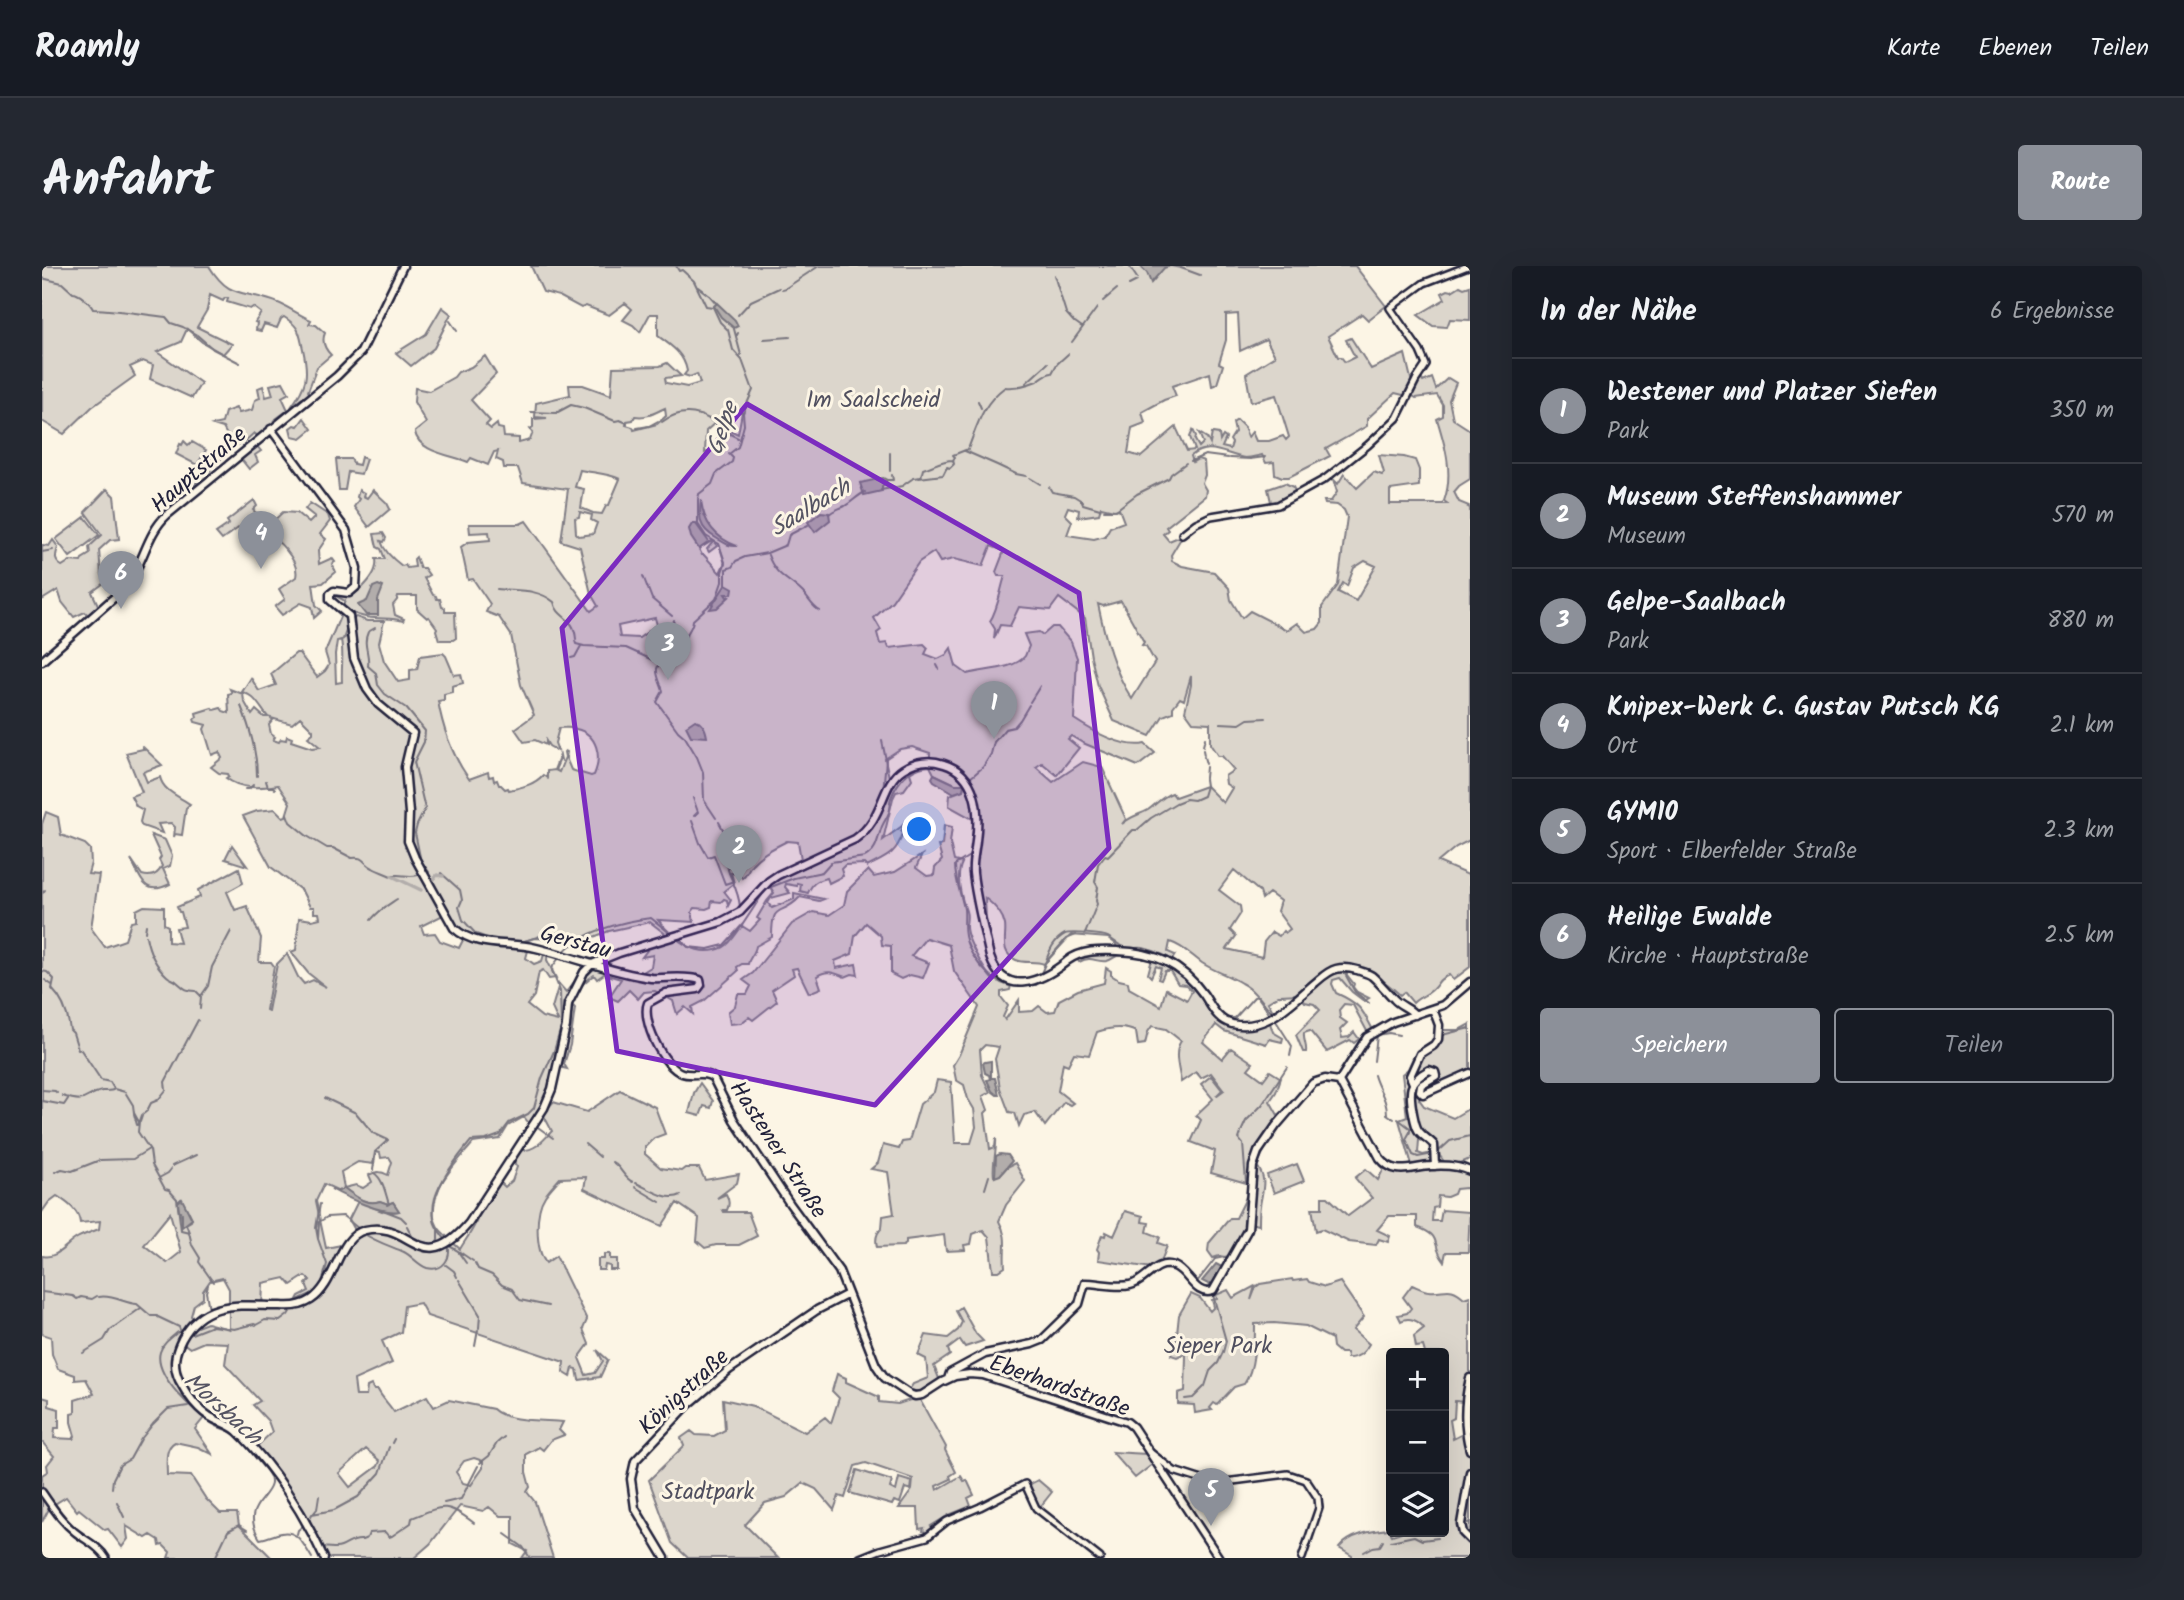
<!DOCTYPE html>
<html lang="de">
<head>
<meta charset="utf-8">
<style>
	body { margin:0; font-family:Kalam,sans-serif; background:#242831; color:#f1f3f6 }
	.controls { position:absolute; right:21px; bottom:21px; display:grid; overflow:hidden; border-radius:7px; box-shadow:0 7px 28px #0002 }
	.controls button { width:63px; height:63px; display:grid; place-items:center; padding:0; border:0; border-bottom:2px solid #363941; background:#171b24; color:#f1f3f6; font:35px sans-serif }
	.you { position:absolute; left:878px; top:564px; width:24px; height:24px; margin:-18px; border:5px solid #fff; border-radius:50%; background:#1a73e8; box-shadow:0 0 0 10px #1a73e833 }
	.badge { display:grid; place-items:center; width:46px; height:46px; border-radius:50%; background:#8c9099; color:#fff; font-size:23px; font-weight:700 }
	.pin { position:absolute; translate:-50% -58px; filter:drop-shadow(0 2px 4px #0008) }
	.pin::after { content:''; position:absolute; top:37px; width:24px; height:21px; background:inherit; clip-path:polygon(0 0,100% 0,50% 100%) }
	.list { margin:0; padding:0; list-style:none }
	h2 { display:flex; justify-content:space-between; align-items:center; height:91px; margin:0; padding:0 28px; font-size:30px }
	h2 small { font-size:23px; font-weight:400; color:#9ea1a6 }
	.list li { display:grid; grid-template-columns:46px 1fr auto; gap:21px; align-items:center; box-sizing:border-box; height:105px; padding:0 28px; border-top:2px solid #363941 }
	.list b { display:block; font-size:26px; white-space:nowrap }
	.list p { margin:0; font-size:23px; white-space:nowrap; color:#9ea1a6 }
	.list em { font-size:23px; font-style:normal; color:#9ea1a6 }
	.actions { display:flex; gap:14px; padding:21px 28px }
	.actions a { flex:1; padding:16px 0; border:2px solid #8c9099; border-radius:7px; text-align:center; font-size:24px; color:#8c9099 }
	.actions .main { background:#8c9099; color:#fff }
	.icon { flex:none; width:38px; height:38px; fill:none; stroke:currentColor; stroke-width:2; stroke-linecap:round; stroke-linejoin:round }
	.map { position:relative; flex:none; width:1428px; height:1292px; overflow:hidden; border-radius:7px }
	header { display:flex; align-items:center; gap:42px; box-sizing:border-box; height:98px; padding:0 35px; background:#171b24; border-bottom:2px solid #363941 }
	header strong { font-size:33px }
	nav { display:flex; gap:38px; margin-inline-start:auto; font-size:24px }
	.intro { display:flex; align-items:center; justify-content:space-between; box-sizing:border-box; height:168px; padding:0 42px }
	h1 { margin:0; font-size:49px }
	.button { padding:18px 32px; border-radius:7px; background:#8c9099; color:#fff; font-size:24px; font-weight:700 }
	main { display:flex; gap:42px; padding:0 42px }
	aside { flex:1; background:#171b24; border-radius:7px; box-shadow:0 7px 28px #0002 }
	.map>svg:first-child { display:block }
	.green { fill:#dcd6cc; stroke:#7f7c84; stroke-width:2; fill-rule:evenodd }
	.water { fill:#b2adab; stroke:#78757e; stroke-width:2 }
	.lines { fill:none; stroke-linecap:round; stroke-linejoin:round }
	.stream { stroke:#78757e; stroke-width:2 }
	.canal { stroke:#b2adab; stroke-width:3.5 }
	.tertiary-casing { stroke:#22223b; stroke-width:10 }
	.secondary-casing { stroke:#22223b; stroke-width:11 }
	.tertiary { stroke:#fcf5e5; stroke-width:5 }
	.secondary { stroke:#fcf5e5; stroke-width:6 }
	.marked { fill:#7b2cbf; fill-opacity:0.2; stroke:#7b2cbf; stroke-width:5; stroke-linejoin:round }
	.labels { text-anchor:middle; stroke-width:6; stroke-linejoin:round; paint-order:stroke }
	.park-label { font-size:23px; fill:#504f5f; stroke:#fcf5e5 }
	.street-label { font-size:23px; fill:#22223b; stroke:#fcf5e5 }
	.water-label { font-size:24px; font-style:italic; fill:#545362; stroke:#fcf5e5 }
</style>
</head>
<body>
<header>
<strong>Roamly</strong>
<nav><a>Karte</a><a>Ebenen</a><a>Teilen</a></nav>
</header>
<div class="intro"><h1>Anfahrt</h1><a class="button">Route</a></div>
<main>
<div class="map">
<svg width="1428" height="1292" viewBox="0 0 1428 1292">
	<rect width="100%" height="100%" fill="#fcf5e5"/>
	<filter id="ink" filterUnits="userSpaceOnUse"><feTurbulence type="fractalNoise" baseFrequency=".0143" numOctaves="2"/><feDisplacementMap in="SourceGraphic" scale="14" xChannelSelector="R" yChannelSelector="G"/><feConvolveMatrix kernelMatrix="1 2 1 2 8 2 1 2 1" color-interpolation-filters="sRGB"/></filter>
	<g filter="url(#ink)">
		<!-- green -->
		<path class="green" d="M 0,0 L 167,0 C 187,32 198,24 228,34 C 243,38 255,48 269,54 L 267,58 L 274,59 L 283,67 C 279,76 283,83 289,89 L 275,101 L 266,125 L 268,128 L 249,143 L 260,132 L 249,141 C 265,119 267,110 261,83 C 257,66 258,61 242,51 L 239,53 L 235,62 L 222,58 L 219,65 L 214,64 L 215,57 L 213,56 L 219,47 L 211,41 L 208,43 L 185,36 L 186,32 L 183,32 L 181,35 L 168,29 L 165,44 L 155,61 L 190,78 L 181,88 L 160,76 L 145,63 L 139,76 L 115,86 L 159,117 L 150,132 L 108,113 L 111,99 L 101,95 L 88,101 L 93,110 L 50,141 L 22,168 L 0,155 Z
			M 489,0 L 1313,0 L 1344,40 L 1326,54 L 1320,48 L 1286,70 L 1296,91 L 1299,91 L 1303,96 L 1313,91 L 1304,74 L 1309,72 L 1329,103 L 1363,88 L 1369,113 L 1378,110 L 1381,116 L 1390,112 L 1394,123 L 1406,112 L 1414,117 L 1407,134 L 1411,153 L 1428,164 L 1428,213 L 1417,220 L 1412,226 L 1417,236 L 1427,240 L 1426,241 L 1428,242 L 1428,574 L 1414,581 L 1396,596 L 1426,609 L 1428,608 L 1428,701 L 1411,714 L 1407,709 C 1394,715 1399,715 1390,724 C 1384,730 1377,730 1371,737 L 1362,726 L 1358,729 C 1341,712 1326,706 1304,700 L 1305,709 L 1312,718 L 1311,721 L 1315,726 L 1327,732 L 1322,735 L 1310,726 L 1298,712 L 1291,714 L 1290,718 L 1294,727 C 1316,737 1320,742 1331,764 L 1326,767 L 1311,739 L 1302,738 L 1297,744 L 1298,752 L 1305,757 L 1298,764 L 1300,772 L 1307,771 L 1312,766 L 1317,773 L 1312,777 L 1308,774 L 1285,786 L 1268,765 L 1262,767 C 1261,774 1265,779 1264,786 L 1261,786 L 1254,769 L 1278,744 L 1272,738 L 1263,736 L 1257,728 L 1238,729 L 1226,736 L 1232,747 L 1228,749 C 1220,737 1213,724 1199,717 C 1186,709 1172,705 1160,697 C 1149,689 1141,680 1128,676 L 1126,686 L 1133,689 L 1128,697 L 1149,715 L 1175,751 L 1181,756 L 1193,760 L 1205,760 L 1228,757 L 1231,766 L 1241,772 L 1240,776 L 1227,773 L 1224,778 L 1182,765 L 1174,759 L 1161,776 L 1180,793 L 1189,782 L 1211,797 L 1206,803 L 1221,814 L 1228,805 L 1239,812 L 1234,826 L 1228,835 L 1236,849 L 1253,836 L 1248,846 L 1225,878 L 1215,900 C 1226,914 1220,924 1218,940 C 1217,946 1217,953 1217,959 L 1207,957 L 1189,992 L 1177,990 L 1171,992 L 1166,985 L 1167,977 L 1188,952 L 1194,952 L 1202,936 L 1208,918 L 1169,907 L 1173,885 L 1149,876 L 1159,854 L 1154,849 L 1171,833 L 1159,818 L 1169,810 L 1180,824 L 1174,830 L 1182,824 L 1169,807 L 1159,812 L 1154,806 L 1139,816 C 1137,803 1131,786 1139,775 L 1124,763 L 1110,760 L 1106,766 L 1103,778 L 1096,779 L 1094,766 C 1082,760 1067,762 1055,766 L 1047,789 L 1032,787 L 1026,799 L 1021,797 L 1016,825 L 1031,837 L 1028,839 L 1022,836 L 1003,860 L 993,846 L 982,849 L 977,860 L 973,847 L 967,846 L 958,822 L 953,793 L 957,781 L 943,779 L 938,784 L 940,809 L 948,826 L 941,830 L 946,844 L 943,847 L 948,883 L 953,881 L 954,872 C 955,885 950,898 952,910 L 958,909 L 965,901 L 973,897 L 983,915 L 964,939 L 957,955 C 967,973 961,981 963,1001 L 957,1005 L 951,1005 L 947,971 L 941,964 L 931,968 L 929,978 L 922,979 L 923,984 L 904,985 L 902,969 L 864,974 L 864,978 L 861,980 L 835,981 C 833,973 834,967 840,962 L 841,950 L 852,948 L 846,906 L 829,903 L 836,897 L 841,879 L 857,883 L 860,876 L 867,875 L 878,838 L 892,826 L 895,814 L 909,816 L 913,877 L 929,877 L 934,861 L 932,843 L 926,833 L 922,819 L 914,814 L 911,799 L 917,789 L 937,741 L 912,705 L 907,679 L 884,672 L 869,690 L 887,697 L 881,712 L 868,709 L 859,713 L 849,708 L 849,680 L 840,679 L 839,670 L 824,657 L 813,670 L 810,688 L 793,695 L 794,702 L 814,698 L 816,709 L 810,708 L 803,711 C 793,707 785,703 775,710 L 779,722 L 767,727 L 755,702 L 750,703 L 752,709 L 730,724 L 735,735 L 711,754 L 707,751 L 699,757 L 688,758 L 686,746 L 693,740 L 696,728 L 705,728 L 709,720 L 701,714 L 711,707 L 750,658 L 771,646 L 787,649 L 802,639 L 805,625 L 826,604 L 832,611 L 853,606 L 880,589 L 874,602 L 885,610 L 892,609 L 893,602 L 900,594 L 896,580 L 900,579 L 902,559 L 910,561 L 908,577 L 912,595 L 920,597 C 913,611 919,631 924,645 C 926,651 924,655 924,661 C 924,673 943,706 951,714 L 963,714 L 969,719 L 968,724 L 959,726 L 959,731 L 966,740 L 961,751 L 963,754 L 977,734 L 977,746 L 991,745 L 997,740 L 1005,746 L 1013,745 L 1017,734 L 1036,724 L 1062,717 L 1064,702 L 1069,705 L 1069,709 L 1077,714 L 1086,716 L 1087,722 L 1119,740 L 1124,723 L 1145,734 L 1150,725 L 1144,719 L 1136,718 L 1128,705 L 1123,705 L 1119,714 L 1116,713 L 1119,702 L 1114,700 L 1109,711 L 1106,708 L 1110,693 C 1099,688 1087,688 1075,690 C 1072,691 1069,694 1065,695 C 1053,697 1051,689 1037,696 L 1035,693 C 1046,686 1061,688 1073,688 L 1074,678 L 1066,672 L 1029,669 L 1002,698 C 993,694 983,698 974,694 C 957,686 965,671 963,659 C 961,648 951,638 943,632 L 944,653 L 940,649 L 932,605 L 938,557 L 907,540 L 908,529 L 921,524 L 922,519 L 913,518 L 892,508 L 888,500 C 880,500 875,502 868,507 L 870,513 L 862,524 L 854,526 L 851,532 L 841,574 L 860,560 L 863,555 L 865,556 L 859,565 L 861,567 C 854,589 844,591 825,601 L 822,598 L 803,599 L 799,603 L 801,610 L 787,617 L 785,612 C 775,614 770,617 766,627 L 758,625 L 759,618 L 755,617 L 755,620 L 744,618 L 743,621 L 748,627 L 729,632 L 726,637 L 730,642 L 752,633 L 752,627 L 782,633 L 777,635 L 758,631 C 739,652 730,634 730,671 L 714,680 C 713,688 707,691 706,698 L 700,698 L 695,701 L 696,705 L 662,735 L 650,741 L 651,748 L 643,741 L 635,748 L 631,735 L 613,725 L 602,726 L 596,733 L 587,724 L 576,735 L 567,731 L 579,713 L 562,708 L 555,713 L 552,709 C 542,716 531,727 530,739 L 533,742 L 528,779 L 522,798 L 525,803 L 517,801 C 520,787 524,772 526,758 C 529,736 532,713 552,700 L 596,709 L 609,701 L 611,689 L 600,691 L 609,679 L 628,674 L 626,670 L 608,656 L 567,665 L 531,679 L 498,670 L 476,677 L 487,681 L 484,692 L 492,698 L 500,695 L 503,685 L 506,686 L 505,694 L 514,712 L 507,713 L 501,704 L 497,706 L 492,730 L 485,739 L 500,751 L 516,755 L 510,742 L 517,718 L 524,726 L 536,711 L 537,712 L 525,737 L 524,757 L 507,827 L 489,860 L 482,851 L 466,860 L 458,873 L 431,877 C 414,898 380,929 395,959 C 397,964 403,968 406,972 L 395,979 L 397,982 L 409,975 L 418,983 C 425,971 437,957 437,943 L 459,912 L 459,917 L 463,921 L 470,915 L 475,901 L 473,898 L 468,897 L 477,884 C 492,886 501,875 510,865 L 501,848 L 511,836 L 545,846 L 578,824 L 613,841 L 623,868 L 612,872 L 603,881 L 603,888 L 619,902 L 639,905 L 643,902 L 657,902 L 663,914 L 697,908 L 695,917 L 675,932 L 684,928 C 687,933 688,938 685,944 L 681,944 L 682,946 L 706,946 L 715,970 L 697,979 L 674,979 L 663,982 L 655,975 L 657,952 L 635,937 L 620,960 L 542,923 L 544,911 L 518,912 C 513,918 507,924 503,930 C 493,945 493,983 504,997 L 514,990 L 545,1054 L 541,1063 L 547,1078 L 537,1092 L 544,1109 L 553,1107 L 561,1095 L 555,1084 L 566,1094 L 558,1111 L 537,1114 L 535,1103 L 531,1102 L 529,1111 L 521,1106 L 522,1096 L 385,1050 L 378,1037 L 362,1040 L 359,1066 L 340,1075 L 350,1097 L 312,1114 L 314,1130 L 324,1130 L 325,1121 L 329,1119 L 332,1124 L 336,1124 C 340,1132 347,1138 352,1146 L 385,1130 L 392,1141 L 407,1134 L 451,1143 C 464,1156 502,1154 521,1156 L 517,1164 L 522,1169 L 509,1174 L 501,1184 L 497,1181 L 484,1188 L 484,1206 L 488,1221 L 485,1226 L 493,1236 L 511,1292 L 480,1292 L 485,1285 L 471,1278 L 471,1250 L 458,1250 L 447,1241 L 441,1245 L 418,1240 L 388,1278 L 372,1292 L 281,1292 L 272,1270 L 238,1214 L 212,1183 L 230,1166 L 226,1155 L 211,1139 L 218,1135 L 183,1098 L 186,1077 L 162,1076 L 148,1082 L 141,1077 L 147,1064 L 165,1057 L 187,1063 L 187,1023 L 181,1012 L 168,1015 L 161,1025 L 161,1032 L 152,1039 L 149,1050 L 154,1054 C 120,1090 131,1115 162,1148 L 161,1153 L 153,1163 L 170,1188 L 156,1181 L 133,1176 C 122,1182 125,1197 125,1209 L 149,1210 L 164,1233 L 178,1247 L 195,1247 L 197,1259 L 230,1292 L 126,1292 L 128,1286 L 121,1279 L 118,1280 L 117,1274 L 109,1269 L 104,1272 L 84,1260 L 86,1273 L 80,1281 L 66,1263 L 63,1264 L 37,1243 L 35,1245 L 24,1231 L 8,1241 L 0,1256 L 0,1209 L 6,1205 L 5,1199 L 12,1190 L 0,1176 L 0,1131 L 7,1133 L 7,1140 L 17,1143 L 17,1162 L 13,1162 L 12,1172 L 31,1173 L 33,1170 L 29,1156 L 29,1148 L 33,1147 L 33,1134 L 52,1128 L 44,1113 L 33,1114 L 33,1109 L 16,1103 L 10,1088 L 9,1071 L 0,1068 L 0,990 C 15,993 23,979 35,972 C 42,968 50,966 57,963 L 58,955 L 38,957 C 37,944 24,936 15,930 L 7,936 L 0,946 L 0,558 L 4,546 L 16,551 L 19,569 L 43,578 L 48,583 L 49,597 L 46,608 L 57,609 L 49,662 L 63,681 L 83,674 L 89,656 L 94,655 L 94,644 L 102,640 L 122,641 L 122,658 L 126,660 L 126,676 L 138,677 L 134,662 L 143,661 L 139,646 L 137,646 L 135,641 L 158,631 L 156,624 L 197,602 L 201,617 L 185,626 L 193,644 L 205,640 L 219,672 L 217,696 L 229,696 L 232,700 L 224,744 L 226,745 L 235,698 L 245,688 L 256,711 L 262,718 L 271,714 L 284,721 L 266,707 L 249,686 L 254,684 L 257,652 L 270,654 L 278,652 L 277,647 L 272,647 L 272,641 L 268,641 L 260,625 L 229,601 L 201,550 L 215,545 L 233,543 L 241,551 L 244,550 L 248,537 L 236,519 C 218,522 199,524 184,512 L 187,510 L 186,508 L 177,507 L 169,501 L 180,492 L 177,486 L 170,489 L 162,463 L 164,459 L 153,456 L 152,453 L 155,451 L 154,447 L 170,442 L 172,444 L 179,442 L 181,445 L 187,447 L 186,428 L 190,427 L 188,423 L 201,428 L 202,435 L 210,449 L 214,444 L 222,451 L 226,451 C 218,442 214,430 200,426 L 209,412 L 217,425 L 234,419 L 229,408 L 254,387 L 257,387 L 275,411 L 283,405 L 287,399 L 283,386 L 300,346 L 307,357 L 301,373 L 311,366 L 311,353 L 314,351 L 325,355 L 342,355 L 337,377 L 342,395 L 356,416 L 368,414 L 368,404 L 375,403 L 378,390 L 401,387 L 404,390 L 412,409 L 419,408 L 421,417 L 410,420 L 410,426 L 402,428 L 402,434 L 396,435 C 401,464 410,489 427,513 L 446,506 L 447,511 L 451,510 L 452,515 L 455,514 L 457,519 L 459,519 L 463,523 L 466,522 L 467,524 C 480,521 492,519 501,509 L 505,512 L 505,505 L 512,504 L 518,489 L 519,494 L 518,493 L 513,504 L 517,506 L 523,491 L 522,486 L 523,485 L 525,486 L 524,492 L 529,504 L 549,510 L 552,509 C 560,491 556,468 534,463 C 529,461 523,462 517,462 L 513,477 L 516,485 L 507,480 L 504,475 L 504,479 L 493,474 L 482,476 L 473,463 L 492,449 L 479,419 L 469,369 L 457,351 L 444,346 L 448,338 L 431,313 L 426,314 L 419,281 L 426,276 L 448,274 L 447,266 L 428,267 L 427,258 L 478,258 L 484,255 L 549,345 L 556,340 L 549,328 L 538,281 L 519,275 L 526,223 L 481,217 L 476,202 L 462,202 L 461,196 L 454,193 L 456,185 L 452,186 L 446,199 L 429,192 L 426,196 C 410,189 376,186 373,166 L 384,157 L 372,136 L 373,122 L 387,125 L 412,111 L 416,106 L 429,101 L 443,90 L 454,108 L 429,134 L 448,155 L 444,159 L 449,163 L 455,158 L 456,162 L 461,163 L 462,171 L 477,172 L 477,177 L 488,174 L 491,166 L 488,163 L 491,161 L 491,153 L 505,152 L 493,151 L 494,137 L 528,129 L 527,119 L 541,119 L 569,129 L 571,101 L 618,100 L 625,97 L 639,110 L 623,112 L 624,117 L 645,121 L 658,117 L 655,108 L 648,111 L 642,109 L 645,105 C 642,88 630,80 616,70 L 616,48 L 608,48 L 598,66 L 591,59 L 581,54 L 590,43 L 583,37 L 567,49 L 544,40 L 539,42 L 517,30 L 501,26 ZM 1196,48 L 1198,85 L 1224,73 L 1233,90 L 1204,108 L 1209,136 L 1234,129 L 1247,171 L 1244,174 L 1241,170 L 1227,175 L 1214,175 L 1210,166 L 1206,171 L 1202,161 L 1195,154 L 1191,157 L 1193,166 L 1188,174 L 1190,177 L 1188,183 L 1180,181 L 1184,172 L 1181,170 L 1178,175 L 1177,168 L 1170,167 L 1168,178 L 1165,172 L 1157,167 L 1161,177 L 1157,181 L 1153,174 L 1154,170 L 1151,164 L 1148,171 L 1153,184 L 1145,185 L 1134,161 L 1099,191 L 1086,187 L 1090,162 L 1103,157 L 1100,146 L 1122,134 L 1134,130 L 1130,120 L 1168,107 L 1170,120 L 1175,118 L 1181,99 L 1177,97 L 1184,74 L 1184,49 ZM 1353,127 L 1365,130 L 1369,129 L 1374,132 L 1395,129 L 1401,139 L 1401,150 L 1395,153 C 1403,179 1412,208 1402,235 L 1406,238 L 1348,238 L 1348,224 L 1377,220 L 1377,204 L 1373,194 L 1362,191 L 1337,189 L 1342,207 L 1340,209 L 1332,206 L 1315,222 L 1302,208 L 1296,218 L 1291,213 L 1295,226 L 1289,235 L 1282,235 L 1283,238 L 1295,239 L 1302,244 L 1305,251 L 1296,319 L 1280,341 L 1280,357 L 1275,363 L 1264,366 L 1255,357 L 1245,364 L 1208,345 L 1200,352 L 1189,334 L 1187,322 L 1172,306 L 1140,300 L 1130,295 L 1129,289 L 1141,269 L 1127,275 L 1121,268 L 1126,264 L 1124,261 L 1163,230 L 1164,224 L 1160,217 L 1163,209 L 1162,195 L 1156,193 L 1151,196 L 1149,190 C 1166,175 1184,189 1203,192 C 1209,192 1215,190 1220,189 L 1224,197 L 1232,196 L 1233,208 L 1240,211 L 1247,211 L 1288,190 L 1284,183 L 1325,160 L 1325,153 ZM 623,142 L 624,150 L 615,158 L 592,164 L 591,161 L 584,159 L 585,155 L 591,154 L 593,150 C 605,152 612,147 623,142 ZM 685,146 L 700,146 L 696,168 L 690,165 L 685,166 L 681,164 L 669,185 L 663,187 L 664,165 ZM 538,204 C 552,207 565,207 578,213 L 567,239 L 564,240 L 560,248 L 551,247 L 539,242 L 542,223 L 533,221 ZM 1026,241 L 1037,244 L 1036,251 L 1057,248 L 1059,241 L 1072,244 L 1077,243 L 1082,256 L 1068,261 L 1063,270 L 1052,273 L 1025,269 L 1030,255 L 1023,248 ZM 538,246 L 550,249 L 549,254 L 555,257 L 551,268 L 537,270 L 534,267 L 533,252 L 537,251 ZM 670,275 L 671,276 L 665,283 L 667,286 L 675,280 L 672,276 L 677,278 L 683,296 L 678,307 L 662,289 L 660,289 L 657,283 ZM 949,280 L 962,285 L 954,306 L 956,310 L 963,310 C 958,325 956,343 948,355 L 953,363 L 952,373 L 958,359 L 968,360 L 977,341 L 1008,344 L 1017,332 L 1043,352 L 1049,391 L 1056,420 L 1072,455 L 1108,470 L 1121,450 L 1131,446 L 1131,441 L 1138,432 L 1142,434 L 1149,410 L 1149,419 L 1143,445 L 1151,456 L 1168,457 L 1168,478 L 1176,490 L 1180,490 L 1192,504 L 1183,510 L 1184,518 L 1190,522 L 1181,537 L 1164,520 L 1133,531 L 1130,527 C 1119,531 1115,538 1106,544 C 1097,549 1089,550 1080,558 L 1084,553 L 1060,501 L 1041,496 L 1011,516 L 994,501 L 1000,497 L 1015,509 L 1037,482 L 1026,473 L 1029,470 L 1041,477 L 1096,500 L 1113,487 L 1103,478 C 1082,483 1050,465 1032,453 L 1035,392 L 1029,376 L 1016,361 L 1010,361 L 1001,369 L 997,366 L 982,368 L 987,380 C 987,380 983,390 983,390 C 972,404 941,403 925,408 L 914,400 L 909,382 L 904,389 L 896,393 L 883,388 L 886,382 L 882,378 L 847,382 L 845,377 L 838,378 L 835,367 L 839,364 L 832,352 L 850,335 L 877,296 L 892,286 L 898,296 L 912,293 L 941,300 ZM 1323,295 L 1334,300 L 1314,335 L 1296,326 L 1301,317 L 1305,320 L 1312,302 ZM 1079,335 L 1102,376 L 1100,379 L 1104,380 L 1113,396 L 1090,433 C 1071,404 1063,371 1056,338 L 1061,340 ZM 613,352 L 615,359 L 597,372 L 578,371 L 576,360 ZM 299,374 C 302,388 299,401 300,416 L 294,417 L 293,388 L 295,375 ZM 258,451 L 271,464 L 271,467 L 266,471 L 278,481 L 270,482 L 249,475 L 250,472 L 245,470 L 244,474 L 239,473 L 237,476 L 231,474 L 233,471 L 229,468 L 227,459 L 231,454 L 229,452 L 250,458 ZM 870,481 L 888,487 L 888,496 C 875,498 861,503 853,513 L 847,511 L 843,493 L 858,483 ZM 745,575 L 756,576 L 760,599 L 743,607 L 727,619 L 732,627 L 725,635 L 715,652 L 718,654 L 708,665 L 700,660 C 695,666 689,677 682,681 C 655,694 632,673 616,654 L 652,656 L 650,646 L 653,642 L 664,643 L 669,641 L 670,635 L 679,636 L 682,633 L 685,634 L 686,640 L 689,634 L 682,625 L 692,617 L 689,607 L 698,608 L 700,612 C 705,608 706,603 710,598 C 720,587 732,582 745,575 ZM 1192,604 L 1218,626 L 1220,633 L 1227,627 L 1238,635 L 1235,645 L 1248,663 L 1243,667 L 1241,665 L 1237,670 L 1230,666 L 1222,676 L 1220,691 L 1185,683 L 1194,670 L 1188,664 L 1199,647 L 1198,640 L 1177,624 ZM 405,647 L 415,663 L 423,670 L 417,682 L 398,675 L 393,667 L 382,668 L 379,660 ZM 333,886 L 338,887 L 339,892 L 347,891 L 350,896 L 346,909 C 339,905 334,905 327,909 L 330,916 L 321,922 L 314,919 L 302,922 L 299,906 L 316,896 L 331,898 ZM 282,918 L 297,925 L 303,923 C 313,931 325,940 338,935 L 346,938 L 351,936 L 357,945 L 350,946 L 342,943 L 340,945 L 316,935 L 307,953 L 316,970 L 309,977 L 284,982 L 274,935 ZM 139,933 L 145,944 L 143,947 L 147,946 L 150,952 L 149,955 L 140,960 L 139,949 L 142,948 L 137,945 L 136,936 ZM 128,947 L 139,986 L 125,997 L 102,979 ZM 263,1010 L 268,1014 L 264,1018 L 267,1025 L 257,1030 L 251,1041 L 220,1042 L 221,1017 L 243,1012 L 249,1019 ZM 324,1183 L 338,1195 L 336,1200 L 308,1221 L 297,1207 ZM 432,1192 L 441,1195 L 441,1202 L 429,1219 L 421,1217 L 414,1206 L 422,1195 Z
			M 1418,20 L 1422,22 L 1428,20 L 1428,54 L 1408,53 L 1405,61 L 1391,60 L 1376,49 L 1403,33 L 1400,27 L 1406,24 L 1410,25 Z
			M 400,41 L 409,48 L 392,82 L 369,100 L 354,87 L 384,68 Z
			M 241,116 L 247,127 L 240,131 L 246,144 L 231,155 L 247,145 L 216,170 L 212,167 L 201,177 L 200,176 C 186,185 175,195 165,208 L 166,211 L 151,223 L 165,196 L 175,184 L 189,176 L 181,162 L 171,159 L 180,157 L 183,146 L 194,142 L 197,147 L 210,144 L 213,134 L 218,132 L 216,122 L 221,120 L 224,131 L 231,129 L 228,119 Z
			M 262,152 L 270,163 L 259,172 L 250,170 L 248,162 L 252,159 L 256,160 Z
			M 142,175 L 146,179 L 150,176 L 164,184 L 155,199 L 134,188 L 138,178 L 140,179 Z
			M 215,180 L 219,185 L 213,189 L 216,196 L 207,203 L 199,193 Z
			M 319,191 L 324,193 L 319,208 L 306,206 L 303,224 L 297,224 L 294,193 L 309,193 L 312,198 L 317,199 Z
			M 1243,217 L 1251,221 L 1254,227 L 1230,240 L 1226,223 Z
			M 65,223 L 72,230 L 77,273 L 68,274 L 57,284 L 59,309 L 62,313 L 62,317 L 50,326 L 57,341 L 47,350 L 43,346 L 32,351 L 20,336 L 16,324 L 0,334 L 0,279 L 7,280 L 11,274 L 16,281 C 14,289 11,295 20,300 L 28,295 L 39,296 L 40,293 L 48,288 L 47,281 L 60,269 L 43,246 Z
			M 317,224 L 322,227 L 321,230 L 325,232 L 331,224 L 345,237 L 348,243 L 327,261 L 312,241 L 317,233 L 315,231 Z
			M 212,234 L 215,240 L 211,244 L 227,259 L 241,246 L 255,247 L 267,257 L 273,251 L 263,243 L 268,237 L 286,249 L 288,255 L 278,268 L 284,273 L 276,285 L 277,298 L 290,292 L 293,296 L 290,298 L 294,306 L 281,317 L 271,318 L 274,339 L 280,345 L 272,352 L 270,341 L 259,337 L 240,349 L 233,341 L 243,333 L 237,323 L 254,311 C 258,294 235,273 222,265 L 210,274 L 199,260 L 180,274 L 174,267 L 187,258 L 185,255 Z
			M 43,251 L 57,269 L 28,291 L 14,273 Z
			M 341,267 L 344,272 L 342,276 L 339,275 C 342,285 352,294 360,300 L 363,299 L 365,302 L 373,301 L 372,293 L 374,291 L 378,302 L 382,302 L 387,309 L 382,312 L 391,329 L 394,330 L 395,333 L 398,333 L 400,341 L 403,342 L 403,346 L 413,346 L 414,372 L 411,374 L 397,374 L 394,364 L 395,362 L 387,351 L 385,352 L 375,343 L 375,330 L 356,330 L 355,334 L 351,339 L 353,349 L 362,353 L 361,355 C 351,352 342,353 332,352 C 323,352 308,347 300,342 L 303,335 L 292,329 L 316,321 L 320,322 C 327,315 336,305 334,293 L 343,293 L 339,283 L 335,281 L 332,268 Z
			M 101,481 L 120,499 L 101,506 L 105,516 L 118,511 C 121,525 136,530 148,538 L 144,542 L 140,569 L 133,568 L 132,571 L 133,561 L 129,557 L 116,558 L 120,567 L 100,560 L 98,556 L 101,544 L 94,540 L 89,530 L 100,526 L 84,487 L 101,483 Z
			M 109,569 L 123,574 L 130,590 L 128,600 L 121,603 L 128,618 C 102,631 99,613 89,593 L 100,609 C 110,612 116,609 120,600 L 117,594 L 119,591 Z
			M 190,579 L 205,600 L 183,593 Z
			M 1428,758 L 1428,805 L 1387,824 L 1382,821 L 1377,833 L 1382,840 L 1411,852 L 1428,842 L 1428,893 L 1416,898 L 1403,897 L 1398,890 L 1395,877 L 1377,874 L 1376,887 L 1381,889 L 1390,887 L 1389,896 L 1370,899 L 1357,854 L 1365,851 L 1360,808 L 1366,803 L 1371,792 C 1386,789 1396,777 1400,764 L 1417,764 Z
			M 658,817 L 671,835 L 669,842 L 662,840 L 658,850 L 647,847 L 652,827 Z
			M 1255,898 L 1262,915 L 1232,927 L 1225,909 Z
			M 1343,900 C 1367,914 1398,897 1428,906 L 1428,924 L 1424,922 L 1414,923 L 1412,928 L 1405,931 L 1396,930 L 1395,941 L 1391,942 L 1390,955 L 1398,955 L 1400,944 L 1426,946 L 1428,942 L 1426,986 L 1404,986 L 1402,995 C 1388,977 1402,971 1375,961 L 1375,950 L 1347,950 L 1335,964 L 1348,970 L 1346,976 L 1337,973 L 1334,979 L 1307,976 L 1280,963 L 1274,965 L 1270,942 L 1280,942 L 1280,931 L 1286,931 L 1306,950 L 1330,932 L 1313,912 L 1324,903 L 1336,914 Z
			M 1083,945 L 1101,950 L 1100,956 L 1107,957 L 1105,966 L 1118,971 L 1116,977 L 1125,980 L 1118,998 L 1110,1002 L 1056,994 L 1057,986 L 1055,983 L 1060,969 L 1063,970 L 1064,966 L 1072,970 Z
			M 562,988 L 568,988 L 568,993 L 575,993 L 575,1004 L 568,1004 L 568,1000 L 563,999 L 562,1004 L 556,1004 L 556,993 L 562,993 Z
			M 1250,1013 L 1251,1015 L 1265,1013 L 1267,1016 L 1283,1021 L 1298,1016 L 1322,1051 L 1311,1064 L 1327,1078 C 1321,1088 1316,1092 1305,1092 L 1304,1087 L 1298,1087 L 1291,1081 L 1290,1073 L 1264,1060 L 1232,1057 L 1213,1058 C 1213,1076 1213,1103 1202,1118 L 1192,1121 L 1175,1139 L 1172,1137 L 1168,1142 L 1170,1144 L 1153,1147 L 1152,1139 L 1136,1138 L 1136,1127 L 1143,1125 L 1144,1090 L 1141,1088 L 1135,1091 L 1129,1089 L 1134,1077 L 1137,1049 L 1149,1028 L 1158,1032 L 1168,1045 L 1172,1041 L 1170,1034 L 1175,1033 L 1174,1029 L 1186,1024 L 1191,1032 L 1213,1020 L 1209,1034 L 1214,1021 L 1218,1018 Z
			M 1370,1019 C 1375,1021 1382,1025 1387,1025 C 1402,1027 1408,1018 1422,1032 L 1428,1030 L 1428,1292 L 1310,1292 L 1310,1290 L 1297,1282 C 1308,1268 1330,1265 1347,1263 L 1350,1269 L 1359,1266 L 1402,1266 L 1402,1087 L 1383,1087 L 1381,1080 L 1374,1081 L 1372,1070 L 1382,1062 C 1377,1055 1367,1050 1359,1055 L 1356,1049 L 1365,1047 L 1369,1042 L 1361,1031 ZM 1413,1135 L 1421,1136 L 1421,1168 L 1411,1173 L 1408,1154 L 1412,1152 Z
			M 919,1041 L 934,1068 L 941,1075 L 923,1081 L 918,1074 L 906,1083 L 908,1089 L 892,1100 L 898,1115 L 879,1126 L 867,1124 L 871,1118 L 886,1112 L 884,1093 L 876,1089 L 884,1069 L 906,1072 L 916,1064 L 920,1056 L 914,1045 Z
			M 795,1108 L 804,1112 L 804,1116 L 837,1131 L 837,1136 L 856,1138 L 868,1134 L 878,1134 L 904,1181 L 903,1184 L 914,1206 L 908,1210 L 909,1213 L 894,1220 L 895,1224 L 919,1210 L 922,1215 L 925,1214 L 932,1229 L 926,1232 L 929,1240 L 907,1249 L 889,1260 L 891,1262 L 887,1267 L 881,1265 L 882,1262 L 877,1263 L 876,1242 L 857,1242 L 870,1224 L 871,1213 L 824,1197 L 813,1200 L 803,1232 L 797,1230 L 792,1244 L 774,1223 L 761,1217 L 744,1231 L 723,1237 L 703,1259 L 736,1292 L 646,1292 L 630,1277 L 607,1214 L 642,1180 L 639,1172 L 649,1165 L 654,1169 L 672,1170 L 683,1164 L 681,1133 L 711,1140 L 763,1166 L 783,1151 L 789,1157 L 797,1132 L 790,1125 Z
			M 1070,1186 L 1105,1188 L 1111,1198 L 1093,1212 Z
			M 815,1204 L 850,1215 L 848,1222 L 854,1225 L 857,1212 L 870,1216 L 869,1224 L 863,1222 L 858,1237 L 852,1235 L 850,1239 L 808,1227 Z
			M 996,1214 L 1010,1226 L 998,1241 L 986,1222 L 990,1217 Z"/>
		<!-- water -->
		<path class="water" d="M 1098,0 L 1138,0 L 1139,2 L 1128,0 L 1122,2 L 1109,17 L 1105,7 Z
			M 675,37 L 693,54 L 696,60 L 692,62 L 679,51 L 672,40 Z
			M 841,212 L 845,214 L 840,221 L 840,225 L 822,229 L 818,217 Z
			M 659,233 C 661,256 673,272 695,280 C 687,281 681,276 674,272 C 656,262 657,252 659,233 Z
			M 779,246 L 787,247 L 788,254 L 773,266 L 766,256 Z
			M 650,258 L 654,258 L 667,276 L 657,283 L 649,271 L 647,263 Z
			M 684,318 L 691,322 L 690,328 L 683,328 L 685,331 L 688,330 L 675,342 L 668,343 Z
			M 336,319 L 341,321 L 336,334 L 336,349 L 324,349 L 316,339 L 325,335 L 331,321 Z
			M 653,454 C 661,456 664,464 665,471 L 649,470 L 644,460 Z
			M 892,508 L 913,518 L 922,518 L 921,524 L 912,527 L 892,515 L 890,512 Z
			M 949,795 L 949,812 L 953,812 L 957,829 L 955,829 L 950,825 L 945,814 L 948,813 L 947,809 L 943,807 L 941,797 L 943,796 Z
			M 958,888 L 966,889 L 970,895 L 958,909 L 953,911 L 954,890 Z
			M 302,922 C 313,930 324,940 338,935 L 346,938 L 351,936 L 357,945 C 341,949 303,931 289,923 L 297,925 Z
			M 140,933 L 150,953 L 140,961 L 140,948 L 137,945 L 136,936 Z
			M 1174,998 L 1180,1001 L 1179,1007 L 1174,1010 L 1176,1011 L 1168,1019 L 1160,1015 Z"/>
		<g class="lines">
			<!-- stream -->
			<path class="stream" d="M 634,0 L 637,5 L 640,4 L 652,15 L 664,40 L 671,41 L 678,56 L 686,64 L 691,84 L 700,94 L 711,124 L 701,147 L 702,159 L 696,181 L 687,188 L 691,192 L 690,196 L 674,208 L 670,218 L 657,228 L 656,234 L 656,258 L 664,270 L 677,278 L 683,298 L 680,306 L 680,316 L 674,333 L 651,354 C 651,362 637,380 630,387 C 625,392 616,395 615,403 C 614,409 619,418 621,425 L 615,436 L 636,465 L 643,471 L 655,491 L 661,506 L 662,534 L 674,552
				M 1087,0 L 1095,12
				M 1139,2 L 1158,9
				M 1012,9 L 1024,47 L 1032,56
				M 0,12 L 20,17 L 31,27 C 37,27 48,37 51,43 C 77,44 98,48 124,51 L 129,57 L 141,61 L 155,69 L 171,83 L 198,97
				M 757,13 L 777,0
				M 1087,19 L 1095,15
				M 656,21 L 668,30 L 675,38
				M 740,23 L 744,22 L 756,14
				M 1061,35 L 1075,23
				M 696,49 L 709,35 L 737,22
				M 408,55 L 415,65
				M 1033,56 L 1040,61
				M 692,63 L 699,89
				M 695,69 L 696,67
				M 722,73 L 748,71
				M 1030,76 L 1055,42
				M 984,117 L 1006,97
				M 936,135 L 939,142
				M 489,146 L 514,147 L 529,139 L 542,142 L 573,155 L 578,154 L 585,157
				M 620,156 C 640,141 664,146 679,163
				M 595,162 L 607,160 L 616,155
				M 682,165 L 696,172
				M 923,185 L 955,199 L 974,208 L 984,210
				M 848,187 L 848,205
				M 1188,192 L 1208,193 L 1223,191
				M 1149,195 L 1163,189 L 1186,192
				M 871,212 L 879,211 L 881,203 C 892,200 899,194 911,194 L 913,191 L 911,189 L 926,183 C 936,158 940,138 963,121 C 973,122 985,119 995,115 C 1001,111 1003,108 1010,107 L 1015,98 L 1026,88
				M 877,212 L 901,209 L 905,201 L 908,202 L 912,198 L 911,194
				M 988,212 L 998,218
				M 796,213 L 798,227
				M 845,214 L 851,214 L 850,209
				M 1007,221 L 1010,226 L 1032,230 L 1040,235 L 1041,238 L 1058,243
				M 839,224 L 860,220 L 870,213
				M 1062,244 L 1074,244 L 1095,228 L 1127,212 L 1129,208 L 1144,197
				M 787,248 C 793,243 797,243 803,240 C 810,236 815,230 823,226
				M 0,286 L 11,284
				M 726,289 C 733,309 745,312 759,325 C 766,331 770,341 778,345
				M 684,303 L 690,301 L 694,295 L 703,291 L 725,287 L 744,279 L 747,269 L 766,259
				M 684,303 L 684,318
				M 601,310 L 610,333 L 630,350
				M 455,323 C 475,325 495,322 512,336 C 516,354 532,349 534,373
				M 333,362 L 326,366 C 320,379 328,387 326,400 L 334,407 L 336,419 L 343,428 L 364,442 L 383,465 L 382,476 L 372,496 L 383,543 L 375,559 L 373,567 L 378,591
				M 533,375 L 534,378 L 542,380 L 584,382 L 617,397
				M 629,388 L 626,374 L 632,354
				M 529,392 L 533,391 L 539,380
				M 895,399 L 897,403
				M 988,436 L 998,420
				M 199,440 C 208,462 215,485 215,510
				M 1178,457 L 1198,458 L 1206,453 L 1224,452
				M 840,475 L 844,494 L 841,525
				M 1161,480 L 1163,472
				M 1161,484 L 1162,489
				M 1162,491 L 1164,498
				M 1163,512 L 1164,501
				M 927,513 L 941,501 L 949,488 L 952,476 L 963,463 L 972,461 L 978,454 L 987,439
				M 224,515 L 226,521 L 231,521 L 233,523
				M 203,523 L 207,523 L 211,519
				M 651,532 L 656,546 L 652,550
				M 245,548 L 248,556 L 265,570 L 285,582 L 291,582 L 310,592 C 322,590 321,597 331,602 C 336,605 343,607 349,610 C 357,607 366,612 376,609
				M 650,555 L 658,577 L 666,591 L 672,589 L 683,618 L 689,616
				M 677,556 L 684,569 L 682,584 C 686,591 684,599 687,607 C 692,619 697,628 698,641
				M 929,589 L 913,599 C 913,614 919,628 922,643 C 923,652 921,661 923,670 C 928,694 955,726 982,720
				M 379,595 L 387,606
				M 399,607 L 418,624 L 420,634 L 417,641 L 421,654 L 434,668 L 448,673 L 480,676 L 492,672 L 523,673
				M 0,628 L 3,624
				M 329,654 C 337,644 346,639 355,633
				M 103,666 L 104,659
				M 1043,668 L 1055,638 L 1054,635 L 1056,621 L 1053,616 L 1056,598 L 1063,589 L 1066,590 L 1091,564 L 1095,564 L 1109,552 L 1134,537 L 1144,533 L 1152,534 L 1161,530 L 1164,520 L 1163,513
				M 104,670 C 107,687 113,699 125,710 C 128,713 132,713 135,716 C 142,722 143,725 154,725 L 159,730
				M 633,672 L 640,674 L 646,681 L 666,683 L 682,679 L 701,658 L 724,623 L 752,612 L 780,606 L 789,596 L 823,591 C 835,584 835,575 839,563 C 841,556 847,550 848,543 C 850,534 846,540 849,532 C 855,516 867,503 884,498
				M 520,688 C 537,666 582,655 609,652 L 629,668
				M 1005,695 L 1024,673 L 1034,669
				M 0,705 L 5,706 L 12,713 L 10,723 C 21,734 26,748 28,764 L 31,767 L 36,783 L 39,784 L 59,814 L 68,816 L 72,823 L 83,826 L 91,839 L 92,847 L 97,856 L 96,866 L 108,884 L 110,899 L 123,923 L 127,924 L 135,933 L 139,964 L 147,966 L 150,979 L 158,992 L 157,996 L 171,1016
				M 998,709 C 1006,695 1006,677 1023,668 C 1028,666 1061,668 1066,671 C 1071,674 1075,678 1080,680 C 1087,684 1094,681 1101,682 C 1128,688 1152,706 1166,730
				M 3,714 L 10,719
				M 987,718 L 994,719 L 997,716
				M 1169,735 L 1176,744
				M 1248,742 C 1264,731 1282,707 1302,706 L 1313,726 L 1327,737
				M 158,743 L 159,730 L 166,720 L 170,701 L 189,665
				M 1185,752 L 1193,752 L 1212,731 L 1216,730 L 1230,747
				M 1234,752 L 1234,755 L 1250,780 L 1248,790
				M 1400,769 L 1428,762
				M 1332,795 L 1335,769 L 1347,767 L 1357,769
				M 1332,809 C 1336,824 1345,832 1345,848 L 1352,853
				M 0,824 L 13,825 L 15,827
				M 20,830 C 48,839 40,829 60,825 C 64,825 68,825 71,824
				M 283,832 L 314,847 L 331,867 L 346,874 L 334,885 L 331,904
				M 0,835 L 22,839 L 26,833
				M 92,848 L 95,859
				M 1356,853 L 1368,862 L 1368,866 L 1364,873 L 1371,889 L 1376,891 L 1391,888
				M 98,855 L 100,849 L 105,845 L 109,837 L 116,834 L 124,824 L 123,816 L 156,754
				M 493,859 L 511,872
				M 1199,866 L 1204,855 L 1220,839 L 1245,801
				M 1199,867 L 1197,873 L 1201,878 L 1204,916
				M 543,878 L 558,891
				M 1396,886 L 1408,875 L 1428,870
				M 570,896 C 579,900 581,912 591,916
				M 130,900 L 154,889
				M 13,906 L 20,903 L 30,905 L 58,894 L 91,893 L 107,883
				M 332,907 C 342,914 343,927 347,938 L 345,939
				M 117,912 L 126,907 L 129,903
				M 594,917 C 607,923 626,936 639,929
				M 593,921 L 618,936
				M 943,923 L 947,910
				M 341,944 L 359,951 L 364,956
				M 144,958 L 147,966
				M 365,960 L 371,972
				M 321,967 C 334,976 348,980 362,986 C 370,990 376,999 385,1002 C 401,1006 410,992 406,978
				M 276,973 L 274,962 L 278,938
				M 403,973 C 399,967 393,961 392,954 C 388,924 412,896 429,875 L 444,874 L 458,869 L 467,857 L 486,848 L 492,842 L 500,812 L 512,785 L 519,761 L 518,725 L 510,705 L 511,700 L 517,692
				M 1195,977 L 1203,960 L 1204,935
				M 394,979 L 396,974 L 396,964
				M 409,981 C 417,985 423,990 431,995
				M 417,987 L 424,997
				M 433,997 L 436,1003 L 450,1009 L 460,1019 L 470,1023 L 478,1034 L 506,1040
				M 404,999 L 412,1005 L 415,1011
				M 417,1014 L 438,1049 L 437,1062
				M 1155,1016 L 1173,993 L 1187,990
				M 166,1019 L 164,1026 L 167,1043
				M 279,1020 L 285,998 L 276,973 L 277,956 L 285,951 L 301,950 L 317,963
				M 0,1026 L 31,1030 L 35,1033 L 39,1031 L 50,1033 L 55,1030
				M 57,1031 C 70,1028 84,1038 95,1038 L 109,1050 L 115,1050
				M 250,1038 C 258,1031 267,1031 275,1024
				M 116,1051 L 137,1061 L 138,1064
				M 142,1066 L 136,1066 C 129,1072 121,1077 118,1086 C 111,1110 155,1149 174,1160 C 181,1164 188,1164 194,1169 C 204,1178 212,1191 222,1202 C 248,1230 192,1232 218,1273 C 224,1272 229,1270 235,1268 C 255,1261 261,1278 270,1292
				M 147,1069 L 170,1060 L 192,1063 L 212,1058 L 214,1059 L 223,1054 L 238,1055 L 246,1049 L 249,1044
				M 433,1080 L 436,1064
				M 41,1087 L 62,1074 L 68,1064 L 99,1042
				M 1143,1133 L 1151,1132 L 1163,1120 L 1168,1105 L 1176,1097 L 1181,1086 L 1184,1075 L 1171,1029
				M 350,1177 L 352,1173
				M 438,1197 L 447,1190 L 455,1177 L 462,1171
				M 70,1222 L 71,1213 L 78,1199 L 88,1193 L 99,1173 L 111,1158 L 126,1143 L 146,1140
				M 75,1236 L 82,1251
				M 402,1237 L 419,1233 L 436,1200
				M 271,1248 L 275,1243 L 277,1230
				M 267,1255 L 270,1248 L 292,1244 L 316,1231 L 338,1207 L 347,1181
				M 1426,1257 L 1428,1256
				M 255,1268 L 256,1264 L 262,1259
				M 463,1268 L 481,1281 L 488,1292
				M 1349,1275 L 1372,1270 L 1380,1274 L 1396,1272
				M 280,1282 C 287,1280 292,1284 299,1281 C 307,1278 310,1273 320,1274 L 325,1272 L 327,1267 L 343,1266 L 347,1271 L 350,1270 L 369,1257 L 370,1252 C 401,1239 404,1236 432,1257
				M 1322,1286 L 1331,1281 L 1338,1280 L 1341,1275
				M 173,1292 L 186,1265 L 197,1259 L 205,1264"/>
			<!-- canal -->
			<path class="canal" d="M 350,610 L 379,624
				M 389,617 L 395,609 L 401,610"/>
			<defs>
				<path id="tertiary" d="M 1140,268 L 1154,257 L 1169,250 L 1236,239 L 1283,213 L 1326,179 L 1355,152 L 1374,114 L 1384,99 L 1378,85 L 1348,42 L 1382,17 L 1426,0
					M 1109,1187 L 1132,1205 L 1160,1214 L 1183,1216 L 1246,1208 L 1264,1214 L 1276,1232 L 1277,1242 L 1260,1292
					M 0,1226 C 10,1240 19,1255 33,1266 C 44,1275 57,1280 64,1292
					M 818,1292 L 838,1284 L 885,1271 L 905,1255 L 938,1241 L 983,1218 L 994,1242 L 1058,1292"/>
				<path id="secondary" d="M 229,163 L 304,264 L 315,302 L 314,321 L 307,327 L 292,325 L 288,328 L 288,334 L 307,350 L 312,392 L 325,423 L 336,438 L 371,467 L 363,501 L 367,547 L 366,575 L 373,592 L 412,662 C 435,683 466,675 494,682 C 533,691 570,707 609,712 C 625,713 643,709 658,714 L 659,719 L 656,723 L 624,727 L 606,737 C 599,754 621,801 640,807 C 651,811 662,804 671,812 L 692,854 L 748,938 L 797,1005 L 834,1099 L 843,1112 L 867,1128 L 873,1130 L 880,1129 L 900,1116 L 913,1110 L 928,1108 L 941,1109 L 1085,1156 L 1091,1161 L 1177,1292
					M 0,395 L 83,322 C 101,300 104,268 125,249 L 295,110 L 319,86 L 361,0
					M 1025,695 C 1039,684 1058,684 1076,685 C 1112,686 1140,698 1162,729 C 1170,741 1175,754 1190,758 C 1224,766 1249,737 1273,717 C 1279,712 1286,705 1294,703 C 1302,701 1308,702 1315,704 C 1320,706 1326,707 1330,710 C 1338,717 1345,726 1352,733 C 1358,740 1368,742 1373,749
					M 1297,815 L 1338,892 C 1353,911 1369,901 1389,900 C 1402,899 1417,900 1428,905
					M 1297,815 L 1325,771 L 1351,756 L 1401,739 L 1428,716
					M 1371,817 L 1368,810 L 1378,788 L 1392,779 L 1396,773 L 1397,759 L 1391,743
					M 1393,900 L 1392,879 C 1387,873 1380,870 1376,864 C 1373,859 1372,852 1371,847 C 1367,826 1366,815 1387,804 L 1393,806 L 1394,810 L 1379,819 L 1378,825 L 1381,828 L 1428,807
					M 1428,1112 C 1422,1137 1421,1159 1428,1184
					M 906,1113 L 908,1107 L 943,1088 L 990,1078 L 1000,1074 L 1037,1038 L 1043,1017 C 1057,1017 1074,1022 1088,1019 C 1104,1016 1113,993 1132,1000 C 1147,1006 1153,1031 1171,1025 L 1206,963 L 1211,900 L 1216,886 L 1234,860 L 1271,817 L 1283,813 L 1297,815
					M 1428,1206 L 1419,1258 L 1421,1267 L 1428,1274
					M 282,1292 C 262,1248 231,1199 195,1165 C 188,1159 180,1157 172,1153 C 157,1146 144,1128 137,1114 C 130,1099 133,1087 140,1073 C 162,1032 200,1040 239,1040 C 250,1041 260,1040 269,1034 C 295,1017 295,971 323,964 C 369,953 379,1014 427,957 L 502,842 L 510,823 L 524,760 L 526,738 L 542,706 L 550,698 L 577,687 L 679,656 L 698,646 L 727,615 L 736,609 L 813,573 C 843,552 838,518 861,503 C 873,495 888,493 902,498 C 935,508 938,545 934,575 C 933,585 930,596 931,607 C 934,635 942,663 948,691 C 962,732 999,716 1024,696
					M 623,1292 L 593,1242 L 589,1213 L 593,1195 L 646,1139 L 687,1104 L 775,1044 L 806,1028"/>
			</defs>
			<!-- tertiary casing -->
			<use href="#tertiary" class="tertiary-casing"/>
			<!-- secondary casing -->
			<use href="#secondary" class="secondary-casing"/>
			<!-- tertiary -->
			<use href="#tertiary" class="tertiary"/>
			<!-- secondary -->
			<use href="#secondary" class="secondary"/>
		</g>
	</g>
	<!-- marked area -->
	<path class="marked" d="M 705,138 L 1037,327 L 1067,582 L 833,839 L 575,785 L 520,362 Z"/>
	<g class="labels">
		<!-- park labels -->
		<g class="park-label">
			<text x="831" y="141">Im Saalscheid</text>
			<text x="1176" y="1087">Sieper Park</text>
			<text x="666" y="1233">Stadtpark</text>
		</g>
		<!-- street labels -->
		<g class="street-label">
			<text transform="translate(156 203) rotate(-41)" y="8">Hauptstraße</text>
			<text transform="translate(534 675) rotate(15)" y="8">Gerstau</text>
			<text transform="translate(737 883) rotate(57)" y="8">Hastener Straße</text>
			<text transform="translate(1018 1119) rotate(19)" y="8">Eberhardstraße</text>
			<text transform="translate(641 1125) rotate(-43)" y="8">Königstraße</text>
		</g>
		<!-- water labels -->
		<g class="water-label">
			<text transform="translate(680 162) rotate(-71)" y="8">Gelpe</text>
			<text transform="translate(768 241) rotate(-31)" y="8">Saalbach</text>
			<text transform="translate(181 1142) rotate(42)" y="8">Morsbach</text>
		</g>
	</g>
</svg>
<div class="controls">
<button>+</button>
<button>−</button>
<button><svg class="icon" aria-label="layers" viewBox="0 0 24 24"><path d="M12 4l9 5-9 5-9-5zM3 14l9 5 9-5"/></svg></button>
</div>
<div class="you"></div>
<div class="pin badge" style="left:952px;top:473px">1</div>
<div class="pin badge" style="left:697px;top:617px">2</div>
<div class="pin badge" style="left:626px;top:414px">3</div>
<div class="pin badge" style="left:219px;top:303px">4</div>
<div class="pin badge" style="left:1169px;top:1260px">5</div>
<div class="pin badge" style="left:79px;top:343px">6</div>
</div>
<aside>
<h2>In der Nähe<small>6 Ergebnisse</small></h2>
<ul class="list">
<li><span class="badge">1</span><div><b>Westener und Platzer Siefen</b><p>Park</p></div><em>350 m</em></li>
<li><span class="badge">2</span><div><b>Museum Steffenshammer</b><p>Museum</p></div><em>570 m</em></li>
<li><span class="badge">3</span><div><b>Gelpe-Saalbach</b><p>Park</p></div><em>880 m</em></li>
<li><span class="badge">4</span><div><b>Knipex-Werk C. Gustav Putsch KG</b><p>Ort</p></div><em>2.1 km</em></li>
<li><span class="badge">5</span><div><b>GYM10</b><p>Sport · Elberfelder Straße</p></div><em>2.3 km</em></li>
<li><span class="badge">6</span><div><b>Heilige Ewalde</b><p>Kirche · Hauptstraße</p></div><em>2.5 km</em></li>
</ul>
<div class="actions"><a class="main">Speichern</a><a>Teilen</a></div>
</aside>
</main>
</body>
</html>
